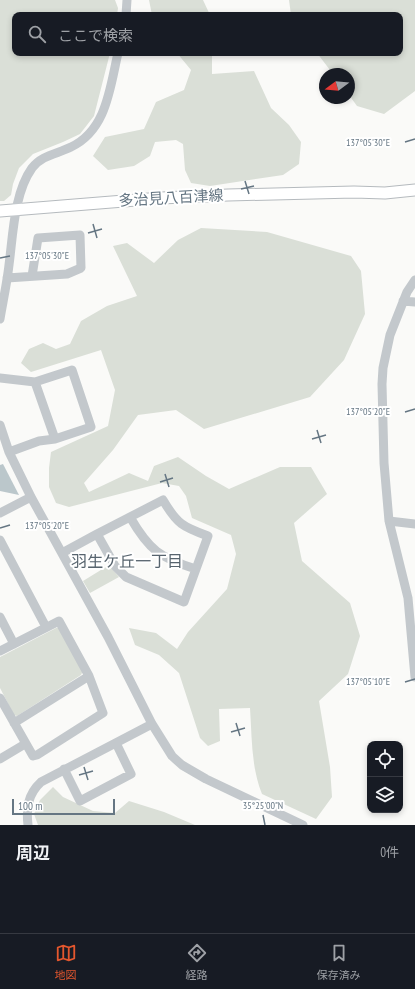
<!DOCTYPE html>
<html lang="ja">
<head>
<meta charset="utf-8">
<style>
	body { margin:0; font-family:"PT Sans Narrow","Noto Sans JP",sans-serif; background:#20242c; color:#f1f3f6 }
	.controls { position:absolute; right:12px; bottom:12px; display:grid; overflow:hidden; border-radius:8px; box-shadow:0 2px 6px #0003 }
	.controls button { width:36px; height:36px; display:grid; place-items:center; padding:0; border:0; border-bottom:1px solid #363941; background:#171b24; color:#f1f3f6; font:20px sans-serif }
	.compass { position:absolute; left:319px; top:68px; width:36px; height:36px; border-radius:50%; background:#171b24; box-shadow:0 2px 6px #0003; rotate:254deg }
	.scale { position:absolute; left:12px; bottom:10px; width:103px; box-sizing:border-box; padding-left:4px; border:2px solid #657683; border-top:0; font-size:11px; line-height:14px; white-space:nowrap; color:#657683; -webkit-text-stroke:3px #fff; paint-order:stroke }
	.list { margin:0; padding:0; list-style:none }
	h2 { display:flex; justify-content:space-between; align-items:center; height:52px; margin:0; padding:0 16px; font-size:17px }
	h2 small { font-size:13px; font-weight:400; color:#9ea1a6 }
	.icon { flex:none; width:22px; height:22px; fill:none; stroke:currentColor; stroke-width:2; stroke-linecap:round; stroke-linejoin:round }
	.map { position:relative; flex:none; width:415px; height:825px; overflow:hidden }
	.search { position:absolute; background:#171b24; box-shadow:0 2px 6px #0003; left:12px; right:12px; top:12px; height:44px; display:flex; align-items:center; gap:10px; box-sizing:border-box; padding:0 14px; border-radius:8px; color:#9ea1a6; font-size:15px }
	.sheet { height:108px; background:#171b24 }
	nav { display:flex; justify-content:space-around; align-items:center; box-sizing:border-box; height:56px; border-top:1px solid #363941; background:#171b24; font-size:11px; color:#9ea1a6 }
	nav a { display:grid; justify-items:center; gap:2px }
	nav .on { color:#e4572e }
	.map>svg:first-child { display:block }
	.green { fill:#dadfd7 }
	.water { fill:#bbc7cb }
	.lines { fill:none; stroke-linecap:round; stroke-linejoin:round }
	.major-casing { stroke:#b5babe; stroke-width:13 }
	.minor { stroke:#c3c8cc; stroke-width:9 }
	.major { stroke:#fff; stroke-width:11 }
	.ticks { fill:none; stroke:#657683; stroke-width:1.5 }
	.labels { text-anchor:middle; stroke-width:4; stroke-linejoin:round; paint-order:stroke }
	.street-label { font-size:15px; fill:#657683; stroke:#fff }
	.neighbourhood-label { font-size:16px; fill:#57646e; stroke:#fff }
	.ticks-label { font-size:10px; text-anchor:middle; fill:#657683; stroke:#fff; stroke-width:4; stroke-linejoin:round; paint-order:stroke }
</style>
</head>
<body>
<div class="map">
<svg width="415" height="825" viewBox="0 0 415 825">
	<rect width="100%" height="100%" fill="#fafaf8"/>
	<!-- green -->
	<path class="green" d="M 0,0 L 115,0 L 118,8 L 117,15 L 15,15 L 15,53 L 110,53 L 94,116 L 80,134 L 63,142 L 33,154 L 19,168 L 13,184 L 11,195 L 4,201 L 0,201 Z
		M 149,0 L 203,0 L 210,15 L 152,15 Z
		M 289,0 L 415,0 L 415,91 L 384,114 L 357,106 L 349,95 L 349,74 L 333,74 L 317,53 L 400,53 L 400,15 L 291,15 Z
		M 177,53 L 212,53 L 212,74 L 254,71 L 271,108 L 289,125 L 301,142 L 299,164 L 283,175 L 210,186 L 191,183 L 185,170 L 183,144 L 176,140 L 155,142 L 150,156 L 134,166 L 108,170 L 93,156 L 105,137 L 144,129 L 156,102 L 184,90 L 191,70 Z
		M 201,228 L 267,232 L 351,256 L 361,271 L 365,314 L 344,360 L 310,397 L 204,429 L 176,410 L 138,415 L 113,450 L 84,483 L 89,492 L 129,473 L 148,481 L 154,466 L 178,457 L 206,476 L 229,489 L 280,467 L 311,467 L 327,494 L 294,523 L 302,561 L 350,603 L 360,636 L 348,674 L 319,701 L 330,767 L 332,797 L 316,819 L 262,794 C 251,767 252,737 250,708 L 219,709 L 220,741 L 208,746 L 200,738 L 179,673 L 159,655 L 135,645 L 129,628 L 156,633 L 177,649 L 188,632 L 227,589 L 236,554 L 231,535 L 192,518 L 186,496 L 179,486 L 162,483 L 69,507 L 56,503 L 49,487 L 49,468 L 51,452 L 108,426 L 115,390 L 101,350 L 31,372 L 21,363 L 29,349 L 43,343 L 56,349 L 70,344 L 81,321 L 107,306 L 137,296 L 113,246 L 127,243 L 154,263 L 178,240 Z
		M 109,565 L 119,577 L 90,593 L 83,581 Z
		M 56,628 L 59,628 L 83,671 L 81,675 L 17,716 L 14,715 L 0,688 L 0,657 Z
		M 53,787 L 63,797 L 93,811 L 115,813 L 129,801 L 164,812 L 195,825 L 38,825 L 34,814 L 40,800 Z"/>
	<!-- water -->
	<path class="water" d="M 3,464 L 19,495 L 0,491 L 0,465 Z"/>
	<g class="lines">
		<defs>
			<path id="major" d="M 0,211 L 161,198 L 228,195 L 354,192 L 385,193 L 415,190"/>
		</defs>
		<!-- major casing -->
		<use href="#major" class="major-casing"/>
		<!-- minor -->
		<path class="minor" d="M 126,15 L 127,0
			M 7,278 L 67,274 L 81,268 L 80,235 L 38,238 L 32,276
			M 415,280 L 407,292 L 390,335 L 383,368 L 382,384 L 384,463 L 389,521 L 408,598 L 415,677
			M 403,301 L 415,302
			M 0,319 C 3,301 7,283 9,265 C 13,235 14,193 32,168 C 42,155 57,154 71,147 C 107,130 110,87 118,53
			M 0,378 L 35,382 L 72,370 L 91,427 L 55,439 L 39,441 L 9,452
			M 35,382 L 55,439
			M 0,425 L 9,452 L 31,497 L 108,637 L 152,724 L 172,756 L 182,765 L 206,779 L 303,825
			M 163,500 C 177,524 183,527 208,536 L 184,602 L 126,577 L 115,566 L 97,534 Z
			M 0,513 L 31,497
			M 130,517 C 149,550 160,558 196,569
			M 389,521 L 415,524
			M 0,540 L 46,627
			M 62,553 L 97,534
			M 0,617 L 14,644
			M 0,651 L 59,621 L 89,676 L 103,713 L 37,755 L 33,756 L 0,698
			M 14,723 L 89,676
			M 0,759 L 25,744
			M 64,769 L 80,801 L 131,774 L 116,743
			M 28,825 C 26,808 28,794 41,782 L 152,724"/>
		<!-- major -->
		<use href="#major" class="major"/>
	</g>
	<!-- ticks -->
	<path class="ticks" d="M 405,142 L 415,139M 245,181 L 249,194M 241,189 L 254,186M 93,224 L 97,238M 88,233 L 102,229M 0,258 L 10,256M 405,412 L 415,409M 317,430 L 321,443M 312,439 L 326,435M 165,474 L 169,487M 160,482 L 173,478M 0,528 L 10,525M 405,682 L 415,679M 236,723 L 240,736M 231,732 L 245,728M 84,767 L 88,780M 79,775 L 93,771M 263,815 L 265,825"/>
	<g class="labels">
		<!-- street labels -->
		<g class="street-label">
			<text transform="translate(171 198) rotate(-3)" y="5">多治見八百津線</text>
		</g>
		<!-- neighbourhood labels -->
		<g class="neighbourhood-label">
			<text x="127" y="567">羽生ケ丘一丁目</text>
		</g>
	</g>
	<g class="ticks-label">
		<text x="368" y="146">137°05'30"E</text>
		<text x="47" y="259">137°05'30"E</text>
		<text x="368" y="415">137°05'20"E</text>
		<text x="47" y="529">137°05'20"E</text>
		<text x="368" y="685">137°05'10"E</text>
		<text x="263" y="809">35°25'00"N</text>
	</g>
</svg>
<div class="controls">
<button><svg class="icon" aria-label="locate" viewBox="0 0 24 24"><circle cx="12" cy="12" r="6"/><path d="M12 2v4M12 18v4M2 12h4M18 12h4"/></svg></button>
<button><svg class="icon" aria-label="layers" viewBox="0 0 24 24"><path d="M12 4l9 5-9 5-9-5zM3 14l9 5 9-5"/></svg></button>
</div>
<svg class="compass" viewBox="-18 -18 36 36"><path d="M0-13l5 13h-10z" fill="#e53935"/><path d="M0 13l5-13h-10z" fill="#9ea1a6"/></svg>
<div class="scale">100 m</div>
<div class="search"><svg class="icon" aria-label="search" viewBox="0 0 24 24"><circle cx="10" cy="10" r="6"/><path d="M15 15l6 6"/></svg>ここで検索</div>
</div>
<section class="sheet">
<h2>周辺<small>0件</small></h2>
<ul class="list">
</ul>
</section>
<nav>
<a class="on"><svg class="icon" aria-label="map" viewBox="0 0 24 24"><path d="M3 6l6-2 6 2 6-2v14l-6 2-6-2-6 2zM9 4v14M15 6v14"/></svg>地図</a>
<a><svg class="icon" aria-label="directions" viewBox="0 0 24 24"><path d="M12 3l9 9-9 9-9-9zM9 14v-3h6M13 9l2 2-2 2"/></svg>経路</a>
<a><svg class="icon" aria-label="saved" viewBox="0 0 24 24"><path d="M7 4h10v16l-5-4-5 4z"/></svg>保存済み</a>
</nav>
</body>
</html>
